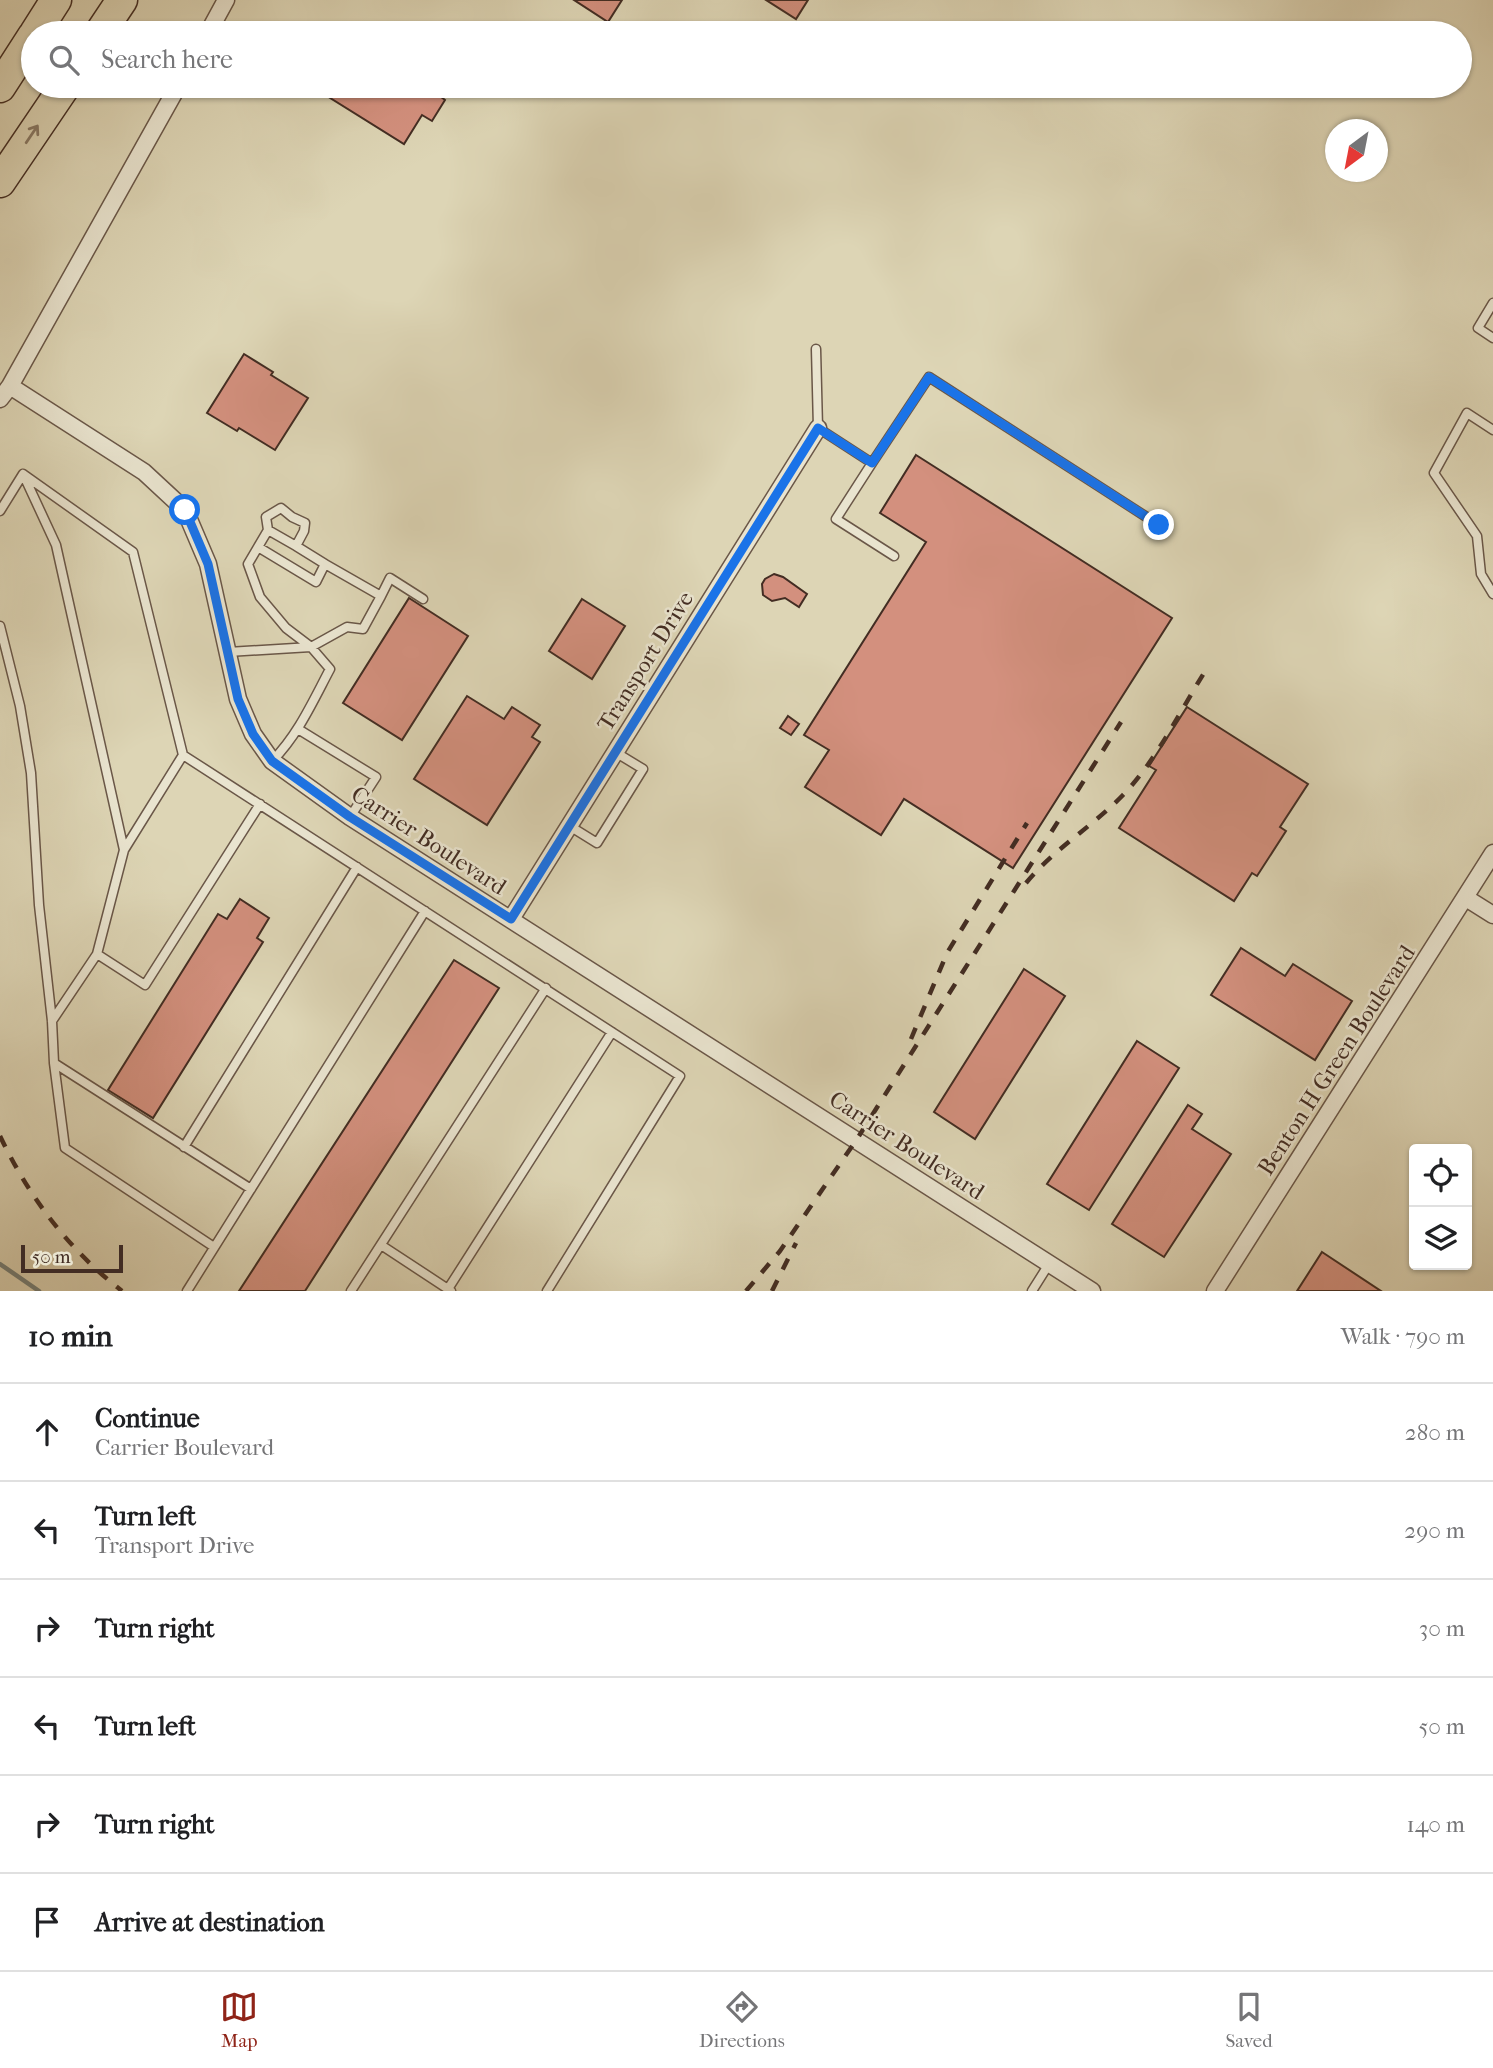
<!DOCTYPE html>
<html lang="en">
<head>
<meta charset="utf-8">
<style>
	body { margin:0; font-family:"IM FELL French Canon",serif; background:#f2f2f2; color:#202124 }
	.controls { position:absolute; right:21px; bottom:21px; display:grid; overflow:hidden; border-radius:7px; box-shadow:0 2px 5px #0004 }
	.controls button { width:63px; height:63px; display:grid; place-items:center; padding:0; border:0; border-bottom:2px solid #e0e0e0; background:#fff; color:#202124; font:35px sans-serif }
	.compass { position:absolute; left:1325px; top:119px; width:63px; height:63px; border-radius:50%; background:#fff; box-shadow:0 2px 5px #0004; rotate:212deg }
	.scale { position:absolute; left:21px; bottom:18px; width:102px; box-sizing:border-box; padding-left:7px; border:4px solid #432d23; border-top:0; font-size:19px; line-height:24px; white-space:nowrap; color:#432d23; -webkit-text-stroke:5px #e9e4cf; paint-order:stroke }
	.stop { position:absolute; width:21px; height:21px; margin:-16px; border:5px solid #1a73e8; border-radius:50%; background:#fff }
	.stop.end { background:#1a73e8; border-color:#fff; box-shadow:0 2px 7px #0008 }
	.list { margin:0; padding:0; list-style:none }
	h2 { display:flex; justify-content:space-between; align-items:center; height:91px; margin:0; padding:0 28px; font-size:30px }
	h2 small { font-size:23px; font-weight:400; color:#757577 }
	.list li { display:grid; grid-template-columns:46px 1fr auto; gap:21px; align-items:center; box-sizing:border-box; height:98px; padding:0 28px; border-top:2px solid #e0e0e0 }
	.list b { display:block; font-size:26px; white-space:nowrap }
	.list p { margin:0; font-size:23px; white-space:nowrap; color:#757577 }
	.list em { font-size:23px; font-style:normal; color:#757577 }
	.icon { flex:none; width:38px; height:38px; fill:none; stroke:currentColor; stroke-width:2; stroke-linecap:round; stroke-linejoin:round }
	.map { position:relative; flex:none; width:1493px; height:1291px; overflow:hidden }
	.search { position:absolute; background:#fff; box-shadow:0 2px 5px #0004; left:21px; right:21px; top:21px; height:77px; display:flex; align-items:center; gap:18px; box-sizing:border-box; padding:0 24px; border-radius:38px; color:#757577; font-size:26px }
	.sheet { height:679px; background:#fff }
	nav { display:flex; justify-content:space-around; align-items:center; box-sizing:border-box; height:98px; border-top:2px solid #e0e0e0; background:#fff; font-size:19px; color:#757577 }
	nav a { display:grid; justify-items:center; gap:4px }
	nav .on { color:#8f2418 }
	.map>svg:first-child { display:block }
	.lines { fill:none; stroke-linecap:round; stroke-linejoin:round }
	.stream { stroke:#74807a; stroke-width:4.5 }
	.building { fill:#d3907e; stroke:#432d23; stroke-width:2 }
	.lane-casing { stroke:#6a5748; stroke-width:11 }
	.street-casing { stroke:#6a5748; stroke-width:19 }
	.highway-casing { stroke:#432d23; stroke-width:33 }
	.lane { stroke:#e9e4cf; stroke-width:8 }
	.street { stroke:#e9e4cf; stroke-width:16 }
	.highway { stroke:#ddd5b5; stroke-width:30 }
	.rail { stroke:#432d23; stroke-width:4.5; stroke-dasharray:12 12; stroke-linecap:butt }
	.oneway { stroke:#887965 }
	.route { stroke:#1a73e8; stroke-width:9 }
	.labels { text-anchor:middle; stroke-width:5; stroke-linejoin:round; paint-order:stroke }
	.street-label { font-size:23px; fill:#432d23; stroke:#e9e4cf }
</style>
</head>
<body>
<div class="map">
<svg width="1493" height="1291" viewBox="0 0 1493 1291">
	<rect width="100%" height="100%" fill="#ddd5b5"/>
	<filter id="stains"><feTurbulence type="fractalNoise" baseFrequency=".00286" numOctaves="4"/><feColorMatrix values="0 0 0 0 .2 0 0 0 0 .09 0 0 0 0 .02 0 0 0 .5 -.17"/></filter>
	<radialGradient id="worn" r=".72"><stop offset=".6" stop-color="#630" stop-opacity="0"/><stop offset="1" stop-color="#630" stop-opacity=".3"/></radialGradient>
	<g class="lines">
		<!-- stream -->
		<path class="stream" d="M 0,1264 L 39,1291"/>
	</g>
	<!-- building -->
	<path class="building" d="M 574,0 L 622,0 L 608,22 Z
		M 766,0 L 808,0 L 796,19 Z
		M 311,86 L 427,86 L 445,100 L 432,121 L 422,115 L 404,144 Z
		M 244,354 L 273,372 L 271,375 L 308,398 L 275,450 L 239,428 L 237,431 L 207,413 Z
		M 916,455 L 1172,618 L 1013,868 L 904,799 L 881,835 L 805,787 L 829,750 L 804,735 L 926,542 L 880,513 Z
		M 774,574 L 783,577 L 807,594 L 799,607 L 785,598 L 772,601 L 763,595 L 762,584 L 765,579 Z
		M 409,598 L 468,636 L 402,740 L 343,703 Z
		M 582,599 L 625,626 L 592,679 L 549,651 Z
		M 467,696 L 504,719 L 512,707 L 540,725 L 532,737 L 540,742 L 487,825 L 414,779 Z
		M 1187,707 L 1308,784 L 1280,827 L 1286,831 L 1257,876 L 1252,873 L 1234,901 L 1119,828 L 1156,770 L 1149,766 Z
		M 788,716 L 799,724 L 791,735 L 780,728 Z
		M 240,899 L 269,918 L 257,938 L 263,942 L 153,1118 L 108,1090 L 218,914 L 227,919 Z
		M 1241,948 L 1285,976 L 1293,964 L 1352,1001 L 1315,1060 L 1211,995 Z
		M 454,960 L 499,988 L 305,1291 L 239,1291 Z
		M 1024,969 L 1065,996 L 975,1139 L 934,1112 Z
		M 1137,1041 L 1179,1068 L 1089,1210 L 1047,1184 Z
		M 1188,1105 L 1202,1114 L 1192,1129 L 1231,1154 L 1164,1257 L 1112,1224 Z
		M 1322,1252 L 1381,1291 L 1297,1291 Z"/>
	<g class="lines">
		<defs>
			<path id="lane" d="M 1493,303 L 1478,328 L 1493,338
				M 816,349 L 818,428 L 872,463 L 836,519 L 894,556
				M 1493,430 L 1467,413 L 1434,473 L 1477,536 L 1481,574 L 1493,594
				M 872,463 L 929,377 L 1159,525
				M 23,474 L 133,552 L 183,755 L 680,1076 L 547,1291
				M 24,476 L 56,545 L 124,850 L 183,755
				M 0,511 L 23,474
				M 296,546 L 325,564
				M 258,547 L 316,582 L 325,564 L 381,596 L 363,629 L 347,627 L 311,647 L 286,628 L 260,597 L 248,564 Z
				M 258,547 L 268,530 L 266,517 L 281,508 L 292,517 L 305,523 L 304,531 L 296,546 L 268,530
				M 381,596 L 390,578 L 423,599
				M 0,626 L 20,706 L 31,773 L 39,905 L 52,1021 L 54,1063 L 251,1189
				M 228,652 L 311,647 L 330,669 C 313,701 298,735 272,761
				M 298,729 L 376,777 L 350,817
				M 568,825 L 597,843 L 643,769 L 615,752
				M 124,850 L 97,954 L 145,985 L 260,804
				M 52,1021 L 97,954
				M 54,1063 L 65,1148 L 214,1247
				M 184,1147 L 357,867
				M 381,1245 L 451,1291
				M 448,1289 L 612,1032
				M 187,1291 L 425,911
				M 351,1291 L 546,988
				M 1032,1291 L 1049,1264"/>
			<path id="street" d="M 208,33 L 226,0
				M 10,386 L 144,472 L 185,510 L 208,564 L 238,699 L 253,734 L 272,761 L 350,817 L 1092,1291
				M 0,399 L 10,386 L 178,86
				M 1466,898 L 1493,915
				M 511,919 L 818,428
				M 1215,1291 L 1493,853"/>
			<path id="highway" d="M 35,33 L 56,0
				M 100,33 L 122,0
				M 0,87 L 33,36
				M 0,182 L 65,86"/>
		</defs>
		<!-- lane casing -->
		<use href="#lane" class="lane-casing"/>
		<!-- street casing -->
		<use href="#street" class="street-casing"/>
		<!-- highway casing -->
		<use href="#highway" class="highway-casing"/>
		<!-- lane -->
		<use href="#lane" class="lane"/>
		<!-- street -->
		<use href="#street" class="street"/>
		<!-- highway -->
		<use href="#highway" class="highway"/>
		<!-- rail -->
		<path class="rail" d="M 1026,883 C 1054,849 1093,826 1123,795 C 1156,761 1179,713 1204,673
			M 911,1039 L 947,953 L 1027,823
			M 0,1136 C 29,1197 68,1249 122,1291
			M 746,1291 L 780,1251 L 857,1139 L 1121,722
			M 772,1291 L 796,1243"/>
	</g>
	<!-- one-way arrows -->
	<defs><path id="oneway-shaft" d="M-6 0H5M1.5-3L5.5 0L1.5 3" fill="none" stroke-width="1.6" stroke-linecap="round" stroke-linejoin="round" transform="scale(1.75)"/></defs>
	<use class="oneway" href="#oneway-shaft" transform="translate(32 134) rotate(-56)"/>
	<g class="lines">
		<!-- route -->
		<path class="route" d="M 185,510 L 208,564 L 238,699 L 253,734 L 272,761 L 350,817 L 511,919 L 818,428 L 872,463 L 929,377 L 1159,525"/>
	</g>
	<g class="labels">
		<!-- street labels -->
		<g class="street-label">
			<text transform="translate(645 661) rotate(-58)" y="8">Transport Drive</text>
			<text transform="translate(429 840) rotate(33)" y="8">Carrier Boulevard</text>
			<text transform="translate(1336 1060) rotate(-57)" y="8">Benton H Green Boulevard</text>
			<text transform="translate(907 1145) rotate(33)" y="8">Carrier Boulevard</text>
		</g>
	</g>
	<rect width="100%" height="100%" filter="url(#stains)"/>
	<rect width="100%" height="100%" fill="url(#worn)"/>
</svg>
<div class="controls">
<button><svg class="icon" aria-label="locate" viewBox="0 0 24 24"><circle cx="12" cy="12" r="6"/><path d="M12 2v4M12 18v4M2 12h4M18 12h4"/></svg></button>
<button><svg class="icon" aria-label="layers" viewBox="0 0 24 24"><path d="M12 4l9 5-9 5-9-5zM3 14l9 5 9-5"/></svg></button>
</div>
<svg class="compass" viewBox="-18 -18 36 36"><path d="M0-13l5 13h-10z" fill="#e53935"/><path d="M0 13l5-13h-10z" fill="#757577"/></svg>
<div class="scale">50 m</div>
<div class="stop" style="left:185px;top:510px"></div>
<div class="stop end" style="left:1159px;top:525px"></div>
<div class="search"><svg class="icon" aria-label="search" viewBox="0 0 24 24"><circle cx="10" cy="10" r="6"/><path d="M15 15l6 6"/></svg>Search here</div>
</div>
<section class="sheet">
<h2>10 min<small>Walk · 790 m</small></h2>
<ul class="list">
<li><svg class="icon" aria-label="ahead" viewBox="0 0 24 24"><path d="M12 20V5M6 11l6-6 6 6"/></svg><div><b>Continue</b><p>Carrier Boulevard</p></div><em>280 m</em></li>
<li><svg class="icon" aria-label="left" viewBox="0 0 24 24"><path d="M17 20v-9H6M10 6l-5 5 5 5"/></svg><div><b>Turn left</b><p>Transport Drive</p></div><em>290 m</em></li>
<li><svg class="icon" aria-label="right" viewBox="0 0 24 24"><path d="M7 20v-9h11M14 6l5 5-5 5"/></svg><div><b>Turn right</b></div><em>30 m</em></li>
<li><svg class="icon" aria-label="left" viewBox="0 0 24 24"><path d="M17 20v-9H6M10 6l-5 5 5 5"/></svg><div><b>Turn left</b></div><em>50 m</em></li>
<li><svg class="icon" aria-label="right" viewBox="0 0 24 24"><path d="M7 20v-9h11M14 6l5 5-5 5"/></svg><div><b>Turn right</b></div><em>140 m</em></li>
<li><svg class="icon" aria-label="arrive" viewBox="0 0 24 24"><path d="M6 21V4h12l-3 4 3 4H6"/></svg><div><b>Arrive at destination</b></div></li>
</ul>
</section>
<nav>
<a class="on"><svg class="icon" aria-label="map" viewBox="0 0 24 24"><path d="M3 6l6-2 6 2 6-2v14l-6 2-6-2-6 2zM9 4v14M15 6v14"/></svg>Map</a>
<a><svg class="icon" aria-label="directions" viewBox="0 0 24 24"><path d="M12 3l9 9-9 9-9-9zM9 14v-3h6M13 9l2 2-2 2"/></svg>Directions</a>
<a><svg class="icon" aria-label="saved" viewBox="0 0 24 24"><path d="M7 4h10v16l-5-4-5 4z"/></svg>Saved</a>
</nav>
</body>
</html>
